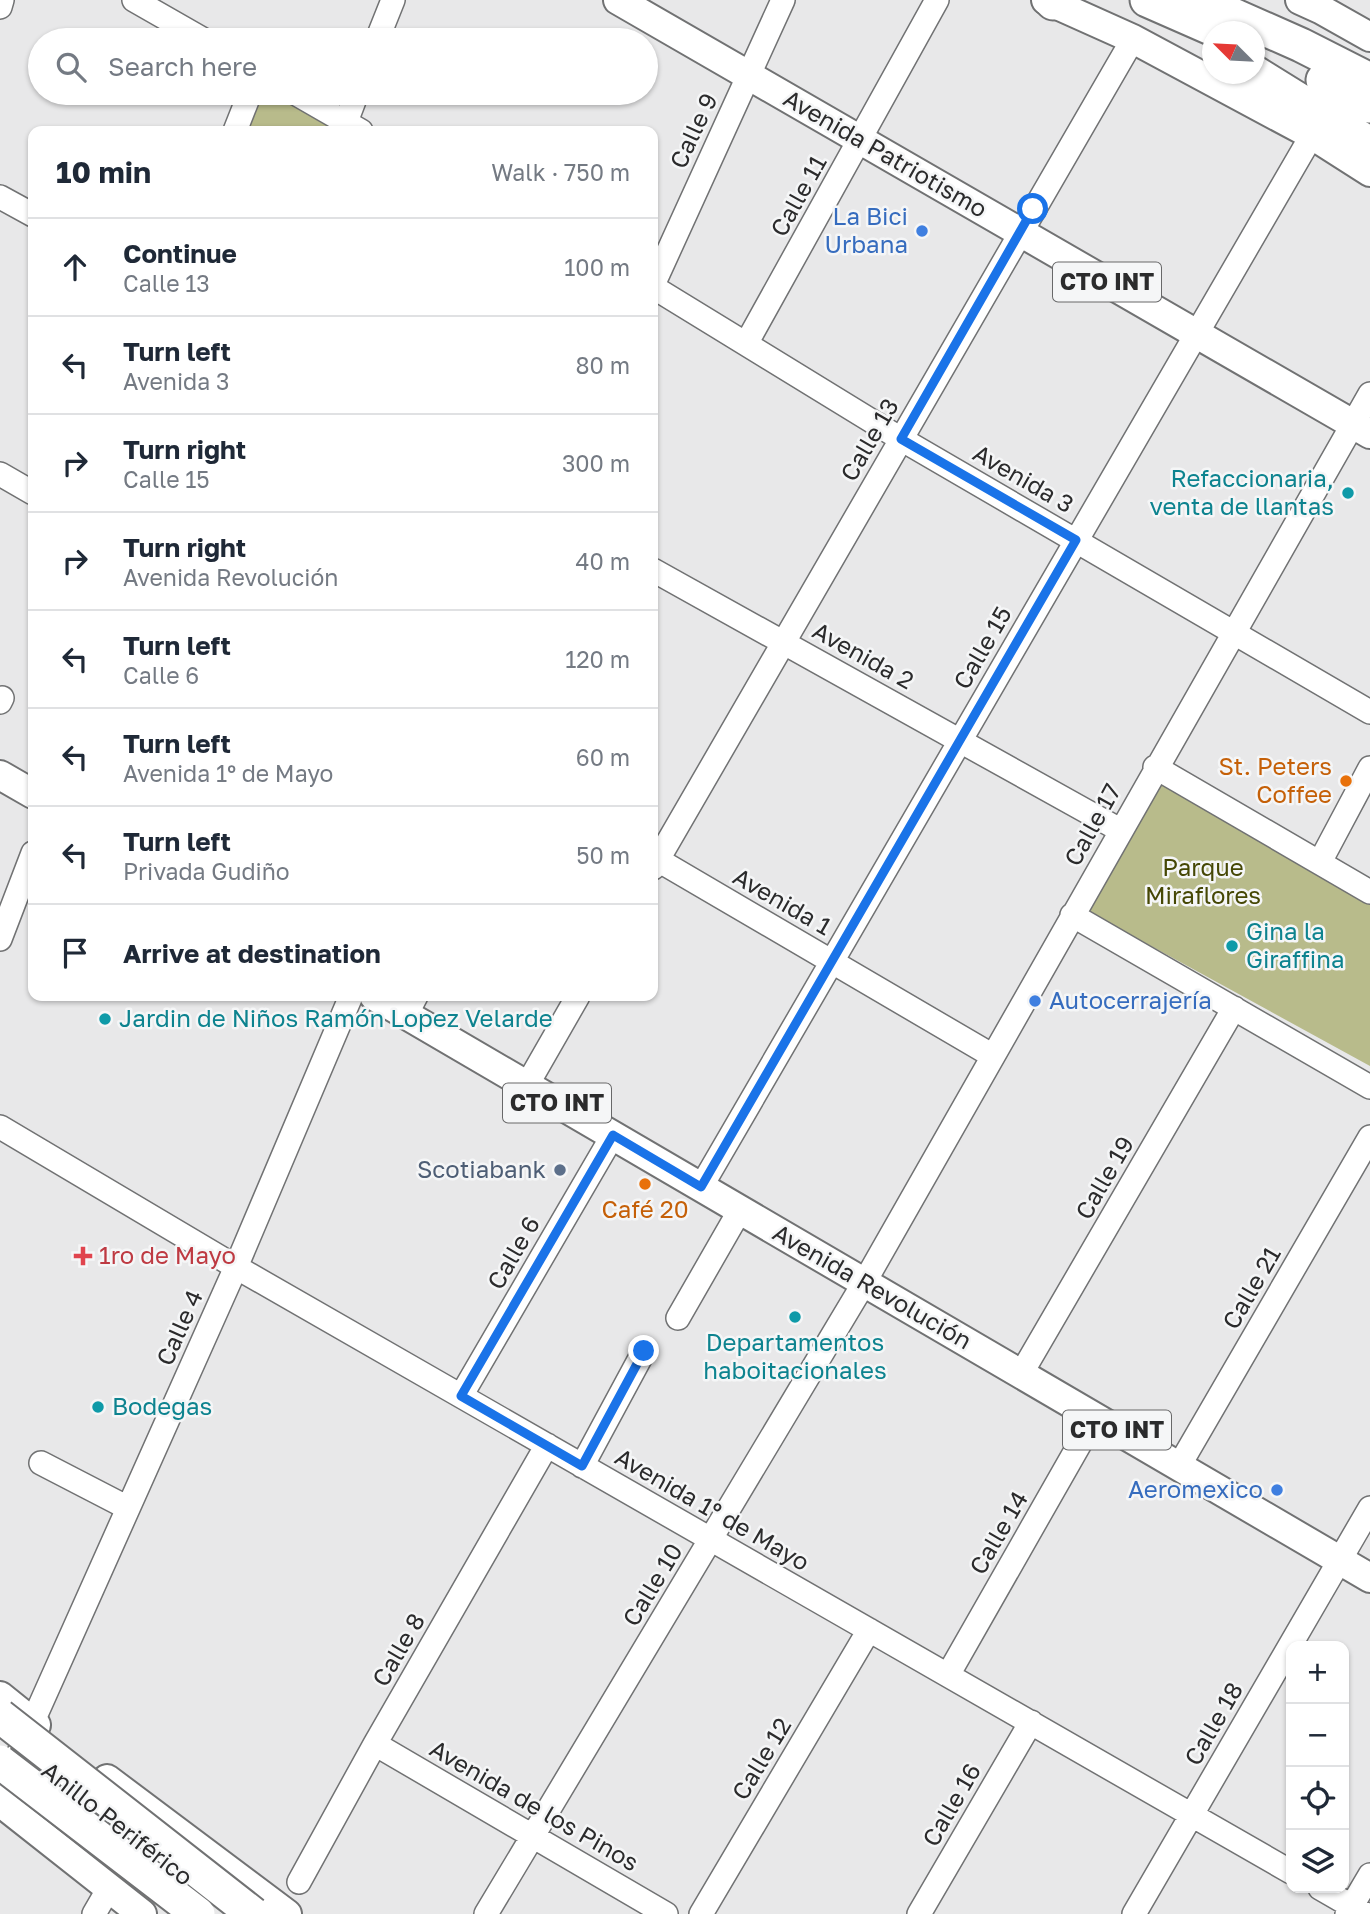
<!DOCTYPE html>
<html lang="en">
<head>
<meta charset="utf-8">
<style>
	body { margin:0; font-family:"Golos Text",sans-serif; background:#f6f6f7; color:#1f2937 }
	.controls { position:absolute; right:21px; bottom:21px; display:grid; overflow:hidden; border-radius:14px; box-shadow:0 2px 5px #0004 }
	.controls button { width:63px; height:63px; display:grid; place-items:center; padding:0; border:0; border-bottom:2px solid #e0e1e3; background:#fff; color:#1f2937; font:35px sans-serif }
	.compass { position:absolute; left:1202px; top:21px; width:63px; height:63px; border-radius:50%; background:#fff; box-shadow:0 2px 5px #0004; rotate:294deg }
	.stop { position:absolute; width:21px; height:21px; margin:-16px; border:5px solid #1a73e8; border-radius:50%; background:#fff }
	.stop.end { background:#1a73e8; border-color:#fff; box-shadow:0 2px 7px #0008 }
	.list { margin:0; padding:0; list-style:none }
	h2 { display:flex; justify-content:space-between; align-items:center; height:91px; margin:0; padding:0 28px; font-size:30px }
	h2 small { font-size:23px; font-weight:400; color:#747a83 }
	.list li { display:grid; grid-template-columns:46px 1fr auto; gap:21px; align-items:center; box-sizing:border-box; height:98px; padding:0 28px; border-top:2px solid #e0e1e3 }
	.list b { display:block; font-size:26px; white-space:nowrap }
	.list p { margin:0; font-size:23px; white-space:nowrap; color:#747a83 }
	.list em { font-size:23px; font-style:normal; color:#747a83 }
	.icon { flex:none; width:38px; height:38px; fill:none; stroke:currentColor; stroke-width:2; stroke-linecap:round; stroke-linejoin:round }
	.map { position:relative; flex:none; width:1370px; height:1914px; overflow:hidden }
	.search { position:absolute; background:#fff; box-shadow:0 2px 5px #0004; left:28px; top:28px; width:630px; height:77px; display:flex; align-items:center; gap:18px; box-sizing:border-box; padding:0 24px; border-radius:38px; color:#747a83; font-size:26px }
	.panel { position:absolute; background:#fff; box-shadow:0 2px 5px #0004; left:28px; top:126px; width:630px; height:875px; border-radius:14px }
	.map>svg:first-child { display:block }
	.green { fill:#b8bb8b }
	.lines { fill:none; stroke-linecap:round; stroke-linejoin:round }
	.minor-casing { stroke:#717273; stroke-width:26 }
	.major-casing { stroke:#717273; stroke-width:32 }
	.highway-casing { stroke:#717273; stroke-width:37 }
	.minor { stroke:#fff; stroke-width:23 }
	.major { stroke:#fff; stroke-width:28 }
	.highway { stroke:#fff; stroke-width:33 }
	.highway-bridge-casing { stroke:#717273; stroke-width:37; stroke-linecap:butt }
	.highway-bridge { stroke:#fff; stroke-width:33 }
	.route { stroke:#1a73e8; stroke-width:9 }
	.shop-dot { fill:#3f7fe0; stroke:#f5f6f7; stroke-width:2.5 }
	.culture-dot { fill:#0f9aa8; stroke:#f5f6f7; stroke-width:2.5 }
	.food-dot { fill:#e8710a; stroke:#f5f6f7; stroke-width:2.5 }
	.service-dot { fill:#5c6f8a; stroke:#f5f6f7; stroke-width:2.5 }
	.health-dot { fill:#e0444e; stroke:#f5f6f7; stroke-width:2.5 }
	.labels { text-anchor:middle; stroke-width:5; stroke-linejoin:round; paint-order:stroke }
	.shield { fill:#f5f6f7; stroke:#686869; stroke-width:2 }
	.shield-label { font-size:23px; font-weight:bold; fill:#2b2b2c }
	.street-label { font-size:24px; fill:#2b2b2c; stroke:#f5f6f7 }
	.shop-label { font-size:24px; fill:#366cbe; stroke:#f5f6f7; text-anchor:end }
	.culture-label { font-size:24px; fill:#0d838f; stroke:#f5f6f7; text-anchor:start }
	.food-label { font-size:24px; fill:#c56008; stroke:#f5f6f7; text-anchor:end }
	.park-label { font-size:24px; fill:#454704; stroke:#f5f6f7 }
	.service-label { font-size:24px; fill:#4e5e75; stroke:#f5f6f7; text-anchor:end }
	.health-label { font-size:24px; fill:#be3a42; stroke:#f5f6f7; text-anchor:start }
</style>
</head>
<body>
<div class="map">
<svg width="1370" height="1914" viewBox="0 0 1370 1914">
	<rect width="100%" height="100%" fill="#e8e8e9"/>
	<!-- green -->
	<path class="green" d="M 256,93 L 284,93 L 350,131 L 240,131 Z
		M 1168,767 L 1370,884 L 1370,1066 L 1087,911 Z"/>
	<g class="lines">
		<defs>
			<path id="minor" d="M 134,0 L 204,40
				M 0,7 L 2,0
				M 377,40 L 393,0
				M 295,93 L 361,131
				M 346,122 L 357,93
				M 235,131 L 250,93
				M 0,197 L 33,215
				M 653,285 L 783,0
				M 653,287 L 901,439 L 1370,712
				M 746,344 L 937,0
				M 0,474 L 33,493
				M 653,570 L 1120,830
				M 0,702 L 2,698
				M 1155,767 L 1370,892
				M 653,857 L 993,1056
				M 1320,862 L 1370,768
				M 653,868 L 1133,39
				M 1072,915 L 1370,1087
				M 0,939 L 33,853
				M 406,1015 L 416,996
				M 527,1085 L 578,996
				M 0,1127 L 236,1267 L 1291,1872
				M 701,1187 L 1312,135
				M 678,1318 L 740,1210
				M 1021,1374 L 1234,1008
				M 461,1396 L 613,1135
				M 41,1463 L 128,1508
				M 582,1466 L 644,1351
				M 1179,1466 L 1370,1137
				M 948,1675 L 1095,1417
				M 375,1744 L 666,1914
				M 0,1795 L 236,1267 L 351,996
				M 299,1882 L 375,1744 L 547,1445
				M 1320,1888 L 1365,1914
				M 94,1914 L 109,1888
				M 486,1914 L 864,1283 L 1370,394
				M 701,1914 L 869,1630
				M 919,1914 L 1031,1722
				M 1134,1914 L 1370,1508
				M 1347,1914 L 1370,1875"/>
			<path id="major" d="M 618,0 L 1370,434
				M 1046,0 L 1133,39 L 1312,135 L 1370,172
				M 1300,0 L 1322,10 L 1370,37
				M 0,775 L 33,794
				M 374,996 L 1370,1578
				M 0,1696 L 36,1725
				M 107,1779 L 287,1914
				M 0,1802 L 142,1914"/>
			<path id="highway" d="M 1050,0 L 1053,3
				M 1147,0 L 1220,32
				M 1199,0 L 1301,45 L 1370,80
				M 1254,72 L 1370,144
				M 1323,80 L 1370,106"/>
		</defs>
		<!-- minor casing -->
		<use href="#minor" class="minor-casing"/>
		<!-- major casing -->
		<use href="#major" class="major-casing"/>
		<!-- highway casing -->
		<use href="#highway" class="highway-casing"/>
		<!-- minor -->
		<use href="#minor" class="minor"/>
		<!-- major -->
		<use href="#major" class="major"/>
		<!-- highway -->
		<use href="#highway" class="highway"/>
		<defs>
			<path id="highway-bridge" d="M 0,1716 L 253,1914
				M 0,1762 L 198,1914"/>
		</defs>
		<!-- highway-bridge casing -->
		<use href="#highway-bridge" class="highway-bridge-casing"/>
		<!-- highway-bridge -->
		<use href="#highway-bridge" class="highway-bridge"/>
	</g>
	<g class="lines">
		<!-- route -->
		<path class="route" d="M 644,1351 L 582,1466 L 461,1396 L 613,1135 L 701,1187 L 1076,540 L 901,439 L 1033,209"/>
	</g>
	<!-- markers -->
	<g class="shop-dot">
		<circle cx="922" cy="231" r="7"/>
		<circle cx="1035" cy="1001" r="7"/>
		<circle cx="1277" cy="1490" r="7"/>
	</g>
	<g class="culture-dot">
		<circle cx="1348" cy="493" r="7"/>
		<circle cx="1232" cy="946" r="7"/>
		<circle cx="105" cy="1019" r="7"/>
		<circle cx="795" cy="1317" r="7"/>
		<circle cx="98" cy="1407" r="7"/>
	</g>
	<g class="food-dot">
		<circle cx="1346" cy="781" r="7"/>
		<circle cx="645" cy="1184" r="7"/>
	</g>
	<circle class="service-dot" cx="560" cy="1170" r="7"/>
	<path class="health-dot" d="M79.5 1245.5h7v7h7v7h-7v7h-7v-7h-7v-7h7z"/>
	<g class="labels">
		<!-- shield labels -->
		<g class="shield">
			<rect x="1053" y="262.5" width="108" height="39" rx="5"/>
			<rect x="503" y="1083.5" width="108" height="39" rx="5"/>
			<rect x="1063" y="1410.5" width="108" height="39" rx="5"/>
		</g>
		<g class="shield-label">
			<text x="1107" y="290">CTO INT</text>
			<text x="557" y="1111">CTO INT</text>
			<text x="1117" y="1438">CTO INT</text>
		</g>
		<!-- street labels -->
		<g class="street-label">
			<text transform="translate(694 131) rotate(-65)" y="8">Calle 9</text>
			<text transform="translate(885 154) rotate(30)" y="8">Avenida Patriotismo</text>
			<text transform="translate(799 196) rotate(-61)" y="8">Calle 11</text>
			<text transform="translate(870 440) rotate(-60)" y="8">Calle 13</text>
			<text transform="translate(1023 479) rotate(30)" y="8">Avenida 3</text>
			<text transform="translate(983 648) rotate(-60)" y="8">Calle 15</text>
			<text transform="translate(863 656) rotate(29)" y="8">Avenida 2</text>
			<text transform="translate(1093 825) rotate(-61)" y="8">Calle 17</text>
			<text transform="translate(782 902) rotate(30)" y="8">Avenida 1</text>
			<text transform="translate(1105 1178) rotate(-60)" y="8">Calle 19</text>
			<text transform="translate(514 1253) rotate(-60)" y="8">Calle 6</text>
			<text transform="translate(872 1287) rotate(30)" y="8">Avenida Revolución</text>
			<text transform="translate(1252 1288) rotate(-60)" y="8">Calle 21</text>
			<text transform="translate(180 1328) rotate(-66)" y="8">Calle 4</text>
			<text transform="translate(712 1510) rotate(30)" y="8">Avenida 1º de Mayo</text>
			<text transform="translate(999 1533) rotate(-60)" y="8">Calle 14</text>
			<text transform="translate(653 1585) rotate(-59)" y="8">Calle 10</text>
			<text transform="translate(399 1650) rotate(-60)" y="8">Calle 8</text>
			<text transform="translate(1214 1724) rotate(-60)" y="8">Calle 18</text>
			<text transform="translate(762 1759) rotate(-59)" y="8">Calle 12</text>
			<text transform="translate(952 1805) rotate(-60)" y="8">Calle 16</text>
			<text transform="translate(534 1806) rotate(30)" y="8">Avenida de los Pinos</text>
			<text transform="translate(117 1824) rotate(38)" y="8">Anillo Periférico</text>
		</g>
		<!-- shop labels -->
		<g class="shop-label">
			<text x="908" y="225">La Bici<tspan x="908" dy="28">Urbana</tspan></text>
			<text x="1049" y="1009" text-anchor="start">Autocerrajería</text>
			<text x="1263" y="1498">Aeromexico</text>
		</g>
		<!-- culture labels -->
		<g class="culture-label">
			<text x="1334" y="487" text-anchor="end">Refaccionaria,<tspan x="1334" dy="28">venta de llantas</tspan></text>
			<text x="1246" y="940">Gina la<tspan x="1246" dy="28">Giraffina</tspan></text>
			<text x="119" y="1027">Jardin de Niños Ramón Lopez Velarde</text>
			<text x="795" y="1351" text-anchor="middle">Departamentos<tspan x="795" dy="28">haboitacionales</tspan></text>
			<text x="112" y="1415">Bodegas</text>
		</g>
		<!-- food labels -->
		<g class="food-label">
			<text x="1332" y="775">St. Peters<tspan x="1332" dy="28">Coffee</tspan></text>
			<text x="645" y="1218" text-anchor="middle">Café 20</text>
		</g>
		<!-- park labels -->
		<g class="park-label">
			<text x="1203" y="876">Parque<tspan x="1203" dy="28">Miraflores</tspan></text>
		</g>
		<!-- service labels -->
		<g class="service-label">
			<text x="546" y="1178">Scotiabank</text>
		</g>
		<!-- health labels -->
		<g class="health-label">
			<text x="99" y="1264">1ro de Mayo</text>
		</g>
	</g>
</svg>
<div class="controls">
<button>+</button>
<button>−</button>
<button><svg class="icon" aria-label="locate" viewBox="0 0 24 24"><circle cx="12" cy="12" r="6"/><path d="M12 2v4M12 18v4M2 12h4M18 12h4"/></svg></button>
<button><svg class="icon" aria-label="layers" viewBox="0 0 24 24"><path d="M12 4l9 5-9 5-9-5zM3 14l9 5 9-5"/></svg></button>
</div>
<svg class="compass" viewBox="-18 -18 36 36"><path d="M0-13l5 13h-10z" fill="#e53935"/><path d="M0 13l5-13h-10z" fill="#747a83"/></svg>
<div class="stop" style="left:1033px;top:209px"></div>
<div class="stop end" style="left:644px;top:1351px"></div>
<div class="search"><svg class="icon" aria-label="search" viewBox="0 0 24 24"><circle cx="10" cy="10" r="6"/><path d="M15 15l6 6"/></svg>Search here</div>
<section class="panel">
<h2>10 min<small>Walk · 750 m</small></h2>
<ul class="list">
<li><svg class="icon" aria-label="ahead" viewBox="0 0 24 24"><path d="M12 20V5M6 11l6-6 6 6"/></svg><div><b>Continue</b><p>Calle 13</p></div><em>100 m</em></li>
<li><svg class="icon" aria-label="left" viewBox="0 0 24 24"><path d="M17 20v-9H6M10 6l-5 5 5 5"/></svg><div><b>Turn left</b><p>Avenida 3</p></div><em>80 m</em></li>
<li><svg class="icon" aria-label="right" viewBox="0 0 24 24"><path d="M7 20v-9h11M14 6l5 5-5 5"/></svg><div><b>Turn right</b><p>Calle 15</p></div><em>300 m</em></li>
<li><svg class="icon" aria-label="right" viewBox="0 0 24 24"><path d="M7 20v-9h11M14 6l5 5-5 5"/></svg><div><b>Turn right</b><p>Avenida Revolución</p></div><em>40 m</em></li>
<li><svg class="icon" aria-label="left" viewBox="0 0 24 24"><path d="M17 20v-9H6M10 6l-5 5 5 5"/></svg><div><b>Turn left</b><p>Calle 6</p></div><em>120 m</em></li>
<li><svg class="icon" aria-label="left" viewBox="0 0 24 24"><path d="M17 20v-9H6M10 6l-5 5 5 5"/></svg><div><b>Turn left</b><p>Avenida 1º de Mayo</p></div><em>60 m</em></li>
<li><svg class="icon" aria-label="left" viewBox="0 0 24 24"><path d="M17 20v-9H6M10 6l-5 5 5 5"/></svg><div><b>Turn left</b><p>Privada Gudiño</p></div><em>50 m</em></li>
<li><svg class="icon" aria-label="arrive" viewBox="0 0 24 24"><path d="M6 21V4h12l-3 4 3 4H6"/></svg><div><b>Arrive at destination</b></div></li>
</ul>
</section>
</div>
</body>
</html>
